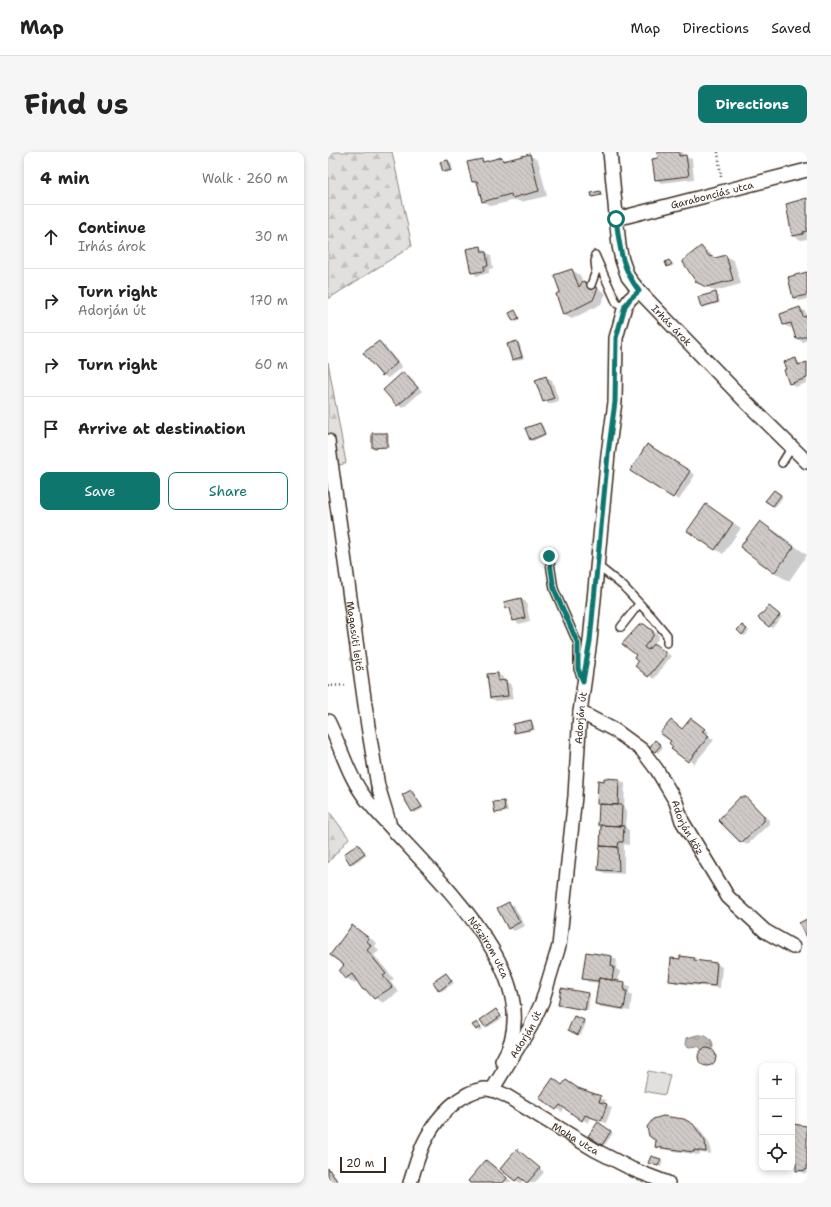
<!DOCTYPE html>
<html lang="en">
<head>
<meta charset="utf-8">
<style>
	body { margin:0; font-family:"Shantell Sans",sans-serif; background:#f6f6f6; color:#222 }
	.controls { position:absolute; right:12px; bottom:12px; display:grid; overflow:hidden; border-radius:8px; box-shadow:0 2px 6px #0003 }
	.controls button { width:36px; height:36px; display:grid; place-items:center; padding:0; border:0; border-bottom:1px solid #e0e0e0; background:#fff; color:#222; font:20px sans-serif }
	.scale { position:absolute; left:12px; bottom:10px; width:46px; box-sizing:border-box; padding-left:4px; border:2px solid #3b2a1e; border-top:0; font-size:11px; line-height:14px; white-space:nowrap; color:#3b2a1e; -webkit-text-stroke:3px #fff; paint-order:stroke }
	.stop { position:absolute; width:12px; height:12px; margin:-9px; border:3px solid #0f766e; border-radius:50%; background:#fff }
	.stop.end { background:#0f766e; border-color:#fff; box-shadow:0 1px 4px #0008 }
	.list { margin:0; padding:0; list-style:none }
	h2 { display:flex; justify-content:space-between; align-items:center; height:52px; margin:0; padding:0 16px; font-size:17px }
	h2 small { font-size:13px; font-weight:400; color:#767676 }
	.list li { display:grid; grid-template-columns:26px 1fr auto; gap:12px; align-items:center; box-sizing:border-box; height:64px; padding:0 16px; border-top:1px solid #e0e0e0 }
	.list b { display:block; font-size:15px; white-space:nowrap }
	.list p { margin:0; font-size:13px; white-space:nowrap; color:#767676 }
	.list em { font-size:13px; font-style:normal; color:#767676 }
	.actions { display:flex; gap:8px; padding:12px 16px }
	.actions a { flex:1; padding:9px 0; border:1px solid #0f766e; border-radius:8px; text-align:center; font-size:14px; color:#0f766e }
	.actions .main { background:#0f766e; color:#fff }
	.icon { flex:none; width:22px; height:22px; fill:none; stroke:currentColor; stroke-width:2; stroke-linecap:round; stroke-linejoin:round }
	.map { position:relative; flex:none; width:479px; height:1031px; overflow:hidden; border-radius:8px }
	header { display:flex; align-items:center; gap:24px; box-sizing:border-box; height:56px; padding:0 20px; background:#fff; border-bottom:1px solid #e0e0e0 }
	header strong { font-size:19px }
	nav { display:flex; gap:22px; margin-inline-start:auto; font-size:14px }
	.intro { display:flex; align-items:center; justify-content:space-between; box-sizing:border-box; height:96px; padding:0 24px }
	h1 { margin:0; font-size:28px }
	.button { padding:10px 18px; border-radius:8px; background:#0f766e; color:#fff; font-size:14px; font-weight:700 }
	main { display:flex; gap:24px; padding:0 24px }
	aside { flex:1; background:#fff; border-radius:8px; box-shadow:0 2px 6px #0003 }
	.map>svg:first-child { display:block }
	.forest { fill:url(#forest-firs); stroke:#8e857e }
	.park { fill:#e2e0de; stroke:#8e857e }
	.water { fill:url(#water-ripples); stroke:#887e77 }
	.shadow { fill:#0003 }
	.building { fill:url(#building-back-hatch); stroke:#3b2a1e }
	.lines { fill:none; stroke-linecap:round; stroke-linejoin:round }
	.lane-casing { stroke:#3b2a1e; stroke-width:10 }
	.street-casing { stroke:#3b2a1e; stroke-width:16 }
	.path { stroke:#3b2a1e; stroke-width:2.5; stroke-dasharray:1 3; stroke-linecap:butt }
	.lane { stroke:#fff; stroke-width:7 }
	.street { stroke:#fff; stroke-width:13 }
	.route { stroke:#0f766e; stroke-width:5 }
	.labels { text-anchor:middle; stroke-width:4; stroke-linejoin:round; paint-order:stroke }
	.street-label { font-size:10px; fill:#3b2a1e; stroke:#fff }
</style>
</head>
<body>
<header>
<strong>Map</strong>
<nav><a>Map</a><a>Directions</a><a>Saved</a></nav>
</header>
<div class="intro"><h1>Find us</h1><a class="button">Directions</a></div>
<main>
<aside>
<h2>4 min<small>Walk · 260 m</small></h2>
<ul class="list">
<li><svg class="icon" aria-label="ahead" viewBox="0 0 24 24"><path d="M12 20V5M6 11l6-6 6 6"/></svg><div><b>Continue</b><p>Irhás árok</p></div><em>30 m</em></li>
<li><svg class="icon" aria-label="right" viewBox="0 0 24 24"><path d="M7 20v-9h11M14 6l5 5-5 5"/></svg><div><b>Turn right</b><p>Adorján út</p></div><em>170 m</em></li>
<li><svg class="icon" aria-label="right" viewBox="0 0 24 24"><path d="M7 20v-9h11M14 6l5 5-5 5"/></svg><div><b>Turn right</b></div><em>60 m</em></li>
<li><svg class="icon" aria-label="arrive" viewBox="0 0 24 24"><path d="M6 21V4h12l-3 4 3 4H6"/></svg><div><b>Arrive at destination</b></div></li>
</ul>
<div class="actions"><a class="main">Save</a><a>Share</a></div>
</aside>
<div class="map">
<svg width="479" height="1031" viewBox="0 0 479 1031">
	<defs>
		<pattern id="forest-firs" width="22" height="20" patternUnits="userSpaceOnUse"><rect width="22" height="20" fill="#e2e0de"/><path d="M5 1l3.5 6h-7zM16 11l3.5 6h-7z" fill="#c3c0be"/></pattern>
		<pattern id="water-ripples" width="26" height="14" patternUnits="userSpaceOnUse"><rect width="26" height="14" fill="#bcb6b3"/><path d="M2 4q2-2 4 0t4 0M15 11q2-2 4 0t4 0" fill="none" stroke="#9a9491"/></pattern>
		<pattern id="building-back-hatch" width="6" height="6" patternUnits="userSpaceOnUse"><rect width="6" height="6" fill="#cfcac7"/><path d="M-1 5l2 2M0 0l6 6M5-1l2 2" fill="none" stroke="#b3aeaa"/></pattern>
	</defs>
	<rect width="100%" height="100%" fill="#fff"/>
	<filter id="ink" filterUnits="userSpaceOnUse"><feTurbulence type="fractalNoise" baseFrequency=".025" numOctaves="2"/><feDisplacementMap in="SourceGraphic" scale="8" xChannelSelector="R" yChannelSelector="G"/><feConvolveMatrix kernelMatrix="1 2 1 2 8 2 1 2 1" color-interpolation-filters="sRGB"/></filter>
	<g filter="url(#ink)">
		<!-- forest -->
		<path class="forest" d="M 0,0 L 64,0 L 84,94 L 0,147 Z
			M 0,210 L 18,311 L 0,317 Z
			M 0,658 L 21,686 L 0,711 Z"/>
		<!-- park -->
		<path class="park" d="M 320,919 L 342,923 L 337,943 L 316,939 Z"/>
		<!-- water -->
		<path class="water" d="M 369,883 C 377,882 385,887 385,895 L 382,899 L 376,900 L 370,894 L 361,895 L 358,893 L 359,886 Z"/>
		<!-- shadow -->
		<path class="shadow" d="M 330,0 L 355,0 L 356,5 L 364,7 L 366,27 L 333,31 L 328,27 L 331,7 Z
			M 201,3 L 210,8 L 219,44 L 193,50 L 188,48 L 163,54 L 155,49 L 151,33 L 145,30 L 153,8 L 158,10 L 174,6 L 179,9 Z
			M 120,9 L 123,10 L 125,19 L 118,21 L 115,19 L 113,11 Z
			M 272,40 L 275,44 L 265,44 Z
			M 479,47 L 479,87 L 473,88 L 465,84 L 470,48 Z
			M 152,95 L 163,104 L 165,116 L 161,117 L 161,121 L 149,124 L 144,120 Z
			M 373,96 L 381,100 L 387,107 L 398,104 L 406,109 L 413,132 L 387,139 L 377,134 Z
			M 341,109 L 346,113 L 342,115 L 340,114 Z
			M 244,118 L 252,123 L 255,130 L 278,141 L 273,152 L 244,167 L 236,163 L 229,143 L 234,141 Z
			M 479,121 L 479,147 L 472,149 L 466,146 Z
			M 387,142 L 390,143 L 392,151 L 376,155 L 374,154 Z
			M 472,156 L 477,159 L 479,164 L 479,188 L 475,190 L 469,187 L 465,175 L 462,176 L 456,173 Z
			M 187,160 L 192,168 L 188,170 L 185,168 Z
			M 51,190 L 56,193 L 74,215 L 60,226 L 55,223 Z
			M 189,190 L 191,191 L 196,206 L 188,209 L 185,208 L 180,193 Z
			M 468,208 L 474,213 L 479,211 L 479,231 L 467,235 L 462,231 Z
			M 76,221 L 81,224 L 94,239 L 75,256 L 70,253 Z
			M 218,225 L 224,228 L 231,249 L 221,252 L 216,249 Z
			M 212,272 L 215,274 L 218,283 L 205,289 L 202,287 Z
			M 59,282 L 61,283 L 61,296 L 45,295 Z
			M 325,297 L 367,323 L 351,348 L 304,318 Z
			M 448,340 L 455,345 L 447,355 L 445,354 Z
			M 378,353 L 413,376 L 395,402 L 387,397 Z
			M 432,370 L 446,378 L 479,403 L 461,429 L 446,421 L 413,395 Z
			M 193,447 L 198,450 L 202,469 L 191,472 L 186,468 L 184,459 L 178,456 Z
			M 444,457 L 454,465 L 444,476 L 441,474 Z
			M 316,473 L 331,483 L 330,487 L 324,494 L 327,493 L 343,504 L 326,527 L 321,524 L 309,503 Z
			M 417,475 L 421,479 L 417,484 L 414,482 Z
			M 169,522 L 175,525 L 175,529 L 183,532 L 185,547 L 168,549 L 163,546 Z
			M 363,567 L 381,580 L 379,583 L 386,588 L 366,612 L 346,594 L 344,589 L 343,569 L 355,577 Z
			M 203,570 L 205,571 L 207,578 L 190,581 L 187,580 Z
			M 330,591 L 335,595 L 330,601 L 323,595 Z
			M 277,627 L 291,628 L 297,631 L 296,656 L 299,658 L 298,676 L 301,678 L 301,693 L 296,692 L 296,722 L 276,721 L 271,717 L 274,674 L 271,673 L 272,653 L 270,652 Z
			M 83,639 L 96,656 L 87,661 L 75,644 Z
			M 417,646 L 441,668 L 441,672 L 419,693 L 414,690 Z
			M 176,650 L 178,651 L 180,660 L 170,661 L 167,660 Z
			M 30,693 L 39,703 L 25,712 L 23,711 Z
			M 181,751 L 186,754 L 197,774 L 186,779 L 181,776 Z
			M 24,774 L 49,791 L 47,794 L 51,799 L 46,803 L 66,827 L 62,829 L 71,840 L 55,851 L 36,837 L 30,828 L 26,831 L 18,826 Z
			M 259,801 L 284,805 L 289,808 L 288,817 L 292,819 L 290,830 L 302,834 L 301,841 L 304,843 L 302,859 L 273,855 L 268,852 L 271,831 L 260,830 L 255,826 Z
			M 366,807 L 371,810 L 389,812 L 394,815 L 392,836 L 347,831 L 342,828 Z
			M 118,822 L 126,831 L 114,839 L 111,838 Z
			M 233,837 L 262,843 L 260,858 L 233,854 Z
			M 168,859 L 175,866 L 160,875 L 157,874 Z
			M 247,865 L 258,871 L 253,883 L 244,879 Z
			M 149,871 L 155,877 L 151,879 L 146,873 Z
			M372 906a8 8 0 1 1 16 0a8 8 0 1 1-16 0Z
			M 225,927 L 235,934 L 278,948 L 277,952 L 284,956 L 278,971 L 263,966 L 260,971 L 237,955 L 234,960 L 213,945 Z
			M 355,968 L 371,976 L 382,993 L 383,1002 L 372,1001 L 371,1003 L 334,997 L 328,994 L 329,989 L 320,981 L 322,971 Z
			M 270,972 L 285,981 L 277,993 L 262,984 Z
			M 464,974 L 479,975 L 479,1021 L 475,1021 L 469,1018 L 469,1013 L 464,1010 Z
			M 189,998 L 216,1020 L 207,1031 L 200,1031 L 196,1028 L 192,1031 L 187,1028 Z
			M 332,1008 L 335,1009 L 333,1015 L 324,1012 Z
			M 159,1009 L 164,1012 L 184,1030 L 144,1031 Z
			M 0,1015 L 11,1031 L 0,1031 Z"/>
		<!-- building -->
		<path class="building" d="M 329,0 L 351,0 L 351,4 L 358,3 L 361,24 L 327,28 L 324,7 L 330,6 Z
			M 202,2 L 211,39 L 184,46 L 183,42 L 154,50 L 149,29 L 144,30 L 139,10 L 154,7 L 155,10 L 174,5 L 175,9 Z
			M 120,8 L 123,18 L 115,20 L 112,10 Z
			M 272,39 L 273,43 L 264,45 L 263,41 Z
			M 479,46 L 479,79 L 475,80 L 475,82 L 464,84 L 458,52 Z
			M 153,94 L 154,100 L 158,100 L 160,114 L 156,114 L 156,119 L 143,121 L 138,97 Z
			M 373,94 L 381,104 L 387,106 L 398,103 L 405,128 L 378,135 L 368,130 L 354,109 Z
			M 341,108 L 344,112 L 339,115 L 337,110 Z
			M 244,117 L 251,135 L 255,129 L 270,136 L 265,148 L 235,163 L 228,142 L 232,140 L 226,123 Z
			M 479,120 L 479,143 L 465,146 L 460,125 Z
			M 388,140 L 390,150 L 373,155 L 370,145 Z
			M 472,155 L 475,165 L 479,164 L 479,184 L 468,187 L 463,171 L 455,173 L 452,162 Z
			M 187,158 L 191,166 L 185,169 L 181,161 Z
			M 51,189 L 69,211 L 54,224 L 35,201 Z
			M 189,189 L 194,205 L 184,208 L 179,192 Z
			M 468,206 L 470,213 L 479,210 L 479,226 L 461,232 L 456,218 L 459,217 L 456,210 Z
			M 75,220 L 90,236 L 69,254 L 55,238 Z
			M 218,224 L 226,246 L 215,250 L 207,228 Z
			M 212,271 L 217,282 L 202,288 L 197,276 Z
			M 44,281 L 59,281 L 59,295 L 44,296 Z
			M 319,292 L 362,319 L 345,346 L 302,319 Z
			M 446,338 L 453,343 L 445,354 L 437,349 Z
			M 378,352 L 405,371 L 387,398 L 359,379 Z
			M 432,369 L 466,395 L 446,421 L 412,395 Z
			M 193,446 L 197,466 L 185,469 L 182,456 L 177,457 L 176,450 Z
			M 441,454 L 452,463 L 441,475 L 430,466 Z
			M 312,472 L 316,472 L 325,479 L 325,484 L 316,495 L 320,498 L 324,493 L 327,492 L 337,500 L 337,504 L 320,525 L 307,514 L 310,510 L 306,506 L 308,503 L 294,492 Z
			M 414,473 L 419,477 L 414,483 L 409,478 Z
			M 170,521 L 170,529 L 178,528 L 180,544 L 162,546 L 159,522 Z
			M 363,566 L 377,577 L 374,579 L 381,584 L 360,610 L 343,597 L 345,595 L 341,591 L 343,589 L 332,581 L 343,568 L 354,577 Z
			M 203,568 L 205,577 L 186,581 L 185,572 Z
			M 327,588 L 333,593 L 327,600 L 321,596 Z
			M 276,626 L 291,627 L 290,653 L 269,652 L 270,628 L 276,629 Z
			M 83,638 L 94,655 L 84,660 L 74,643 Z
			M 412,645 L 418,645 L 436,664 L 436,669 L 413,691 L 390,668 Z
			M 176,649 L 177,659 L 167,661 L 165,650 Z
			M 271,652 L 294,653 L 293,674 L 270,673 Z
			M 273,673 L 296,674 L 295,690 L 291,690 L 290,695 L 272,694 Z
			M 30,692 L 37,701 L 22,712 L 16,702 Z
			M 272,694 L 290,695 L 291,719 L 270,718 Z
			M 181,750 L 192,770 L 180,777 L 169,756 Z
			M 479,767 L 479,785 L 471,771 Z
			M 24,773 L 41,786 L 39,789 L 43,794 L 39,798 L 58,822 L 55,824 L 64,835 L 46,847 L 37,837 L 35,838 L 24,822 L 17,827 L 11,819 L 16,813 L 2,803 Z
			M 258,800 L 284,804 L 283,814 L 286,815 L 284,828 L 271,826 L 270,829 L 254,827 Z
			M 352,804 L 367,806 L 366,808 L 389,811 L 387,834 L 341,829 L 343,806 L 352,807 Z
			M 118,821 L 124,829 L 111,839 L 105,830 Z
			M 271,826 L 297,830 L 296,839 L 299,839 L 296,857 L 267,852 Z
			M 233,836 L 260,841 L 257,858 L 230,853 Z
			M 168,857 L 173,864 L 157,875 L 152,868 Z
			M 246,864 L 256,868 L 250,883 L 240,878 Z
			M 149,870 L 153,875 L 148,878 L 144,873 Z
			M370 905a9 9 0 1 1 18 0a9 9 0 1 1-18 0Z
			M 225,926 L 234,933 L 238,928 L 250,936 L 273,944 L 271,950 L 279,952 L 273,969 L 257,963 L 254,969 L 232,953 L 228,958 L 211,946 Z
			M 335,964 L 356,967 L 365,972 L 377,989 L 378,1000 L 366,998 L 366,1000 L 327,995 L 328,989 L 321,984 L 319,975 L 325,967 Z
			M 270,970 L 283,979 L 274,993 L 260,984 Z
			M 464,972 L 479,974 L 479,1018 L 468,1019 L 468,1011 L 464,1011 Z
			M 189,997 L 212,1016 L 199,1031 L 191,1025 L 187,1029 L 172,1017 Z
			M 323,1004 L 333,1007 L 330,1014 L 320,1011 Z
			M 158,1008 L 179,1026 L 175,1031 L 142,1031 L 140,1029 Z
			M 0,1016 L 10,1030 L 8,1031 L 0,1031 Z"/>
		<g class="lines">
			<defs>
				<path id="lane" d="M 267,103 L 289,152 L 297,154
					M 263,133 L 268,119 L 267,109
					M 454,311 L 464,295
					M 221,404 L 226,437 L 250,492 L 250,517 L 254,527
					M 270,414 L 295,434 L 325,466 L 339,483 L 339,491
					M 293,475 L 311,452"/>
				<g id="street">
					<path id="s1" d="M 282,0 L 291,94 L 294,108 L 300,125 L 311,139 L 417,249 L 479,310"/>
					<path id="s2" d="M 288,67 L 479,18"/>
					<path id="s3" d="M 0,289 L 40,574 L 50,634 L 61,670"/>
					<path id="s4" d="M 252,560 L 288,579 L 314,598 L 329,618 L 348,650 L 354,669 L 400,745 L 437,779 L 465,795"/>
					<path id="s5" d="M 0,569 C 13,595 20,624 38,647 C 86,708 229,821 174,909"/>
					<path id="s6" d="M 164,938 L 203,874 L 214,850 L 231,794 L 247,644 L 252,560 L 262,489 L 280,302 L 287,250 L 288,186 L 297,154 L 302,147 L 311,139"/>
					<path id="s7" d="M 82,1031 C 87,1016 91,999 99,985 C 110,964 132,940 156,937 C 164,936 171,941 177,943 L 267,998 L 306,1018 L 340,1031"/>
				</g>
			</defs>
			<!-- lane casing -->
			<use href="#lane" class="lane-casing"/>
			<!-- street casing -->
			<use href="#street" class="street-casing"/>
			<!-- path -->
			<path class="path" d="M 390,0 L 393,25
				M 0,534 L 20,533"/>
			<!-- lane -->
			<use href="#lane" class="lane"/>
			<!-- street -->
			<use href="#street" class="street"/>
		</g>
	</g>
	<g class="lines" filter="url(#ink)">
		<!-- route -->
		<path class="route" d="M 221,404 L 226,437 L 250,492 L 250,517 L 255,529 L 262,489 L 280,302 L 287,250 L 288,186 L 297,154 L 302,147 L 311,139 C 293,115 292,96 288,67"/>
	</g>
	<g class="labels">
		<!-- street labels -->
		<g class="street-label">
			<text dy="4" stroke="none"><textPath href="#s2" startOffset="99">Garabonciás utca</textPath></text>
			<text dy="4" stroke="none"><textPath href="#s1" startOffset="192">Irhás árok</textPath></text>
			<text dy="4" stroke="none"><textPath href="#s3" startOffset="197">Magasúti lejtő</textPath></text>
			<text dy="4" stroke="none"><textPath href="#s6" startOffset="389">Adorján út</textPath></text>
			<text dy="4" stroke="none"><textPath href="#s4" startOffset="163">Adorján köz</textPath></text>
			<text dy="4" stroke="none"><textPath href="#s5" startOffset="280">Nőszirom utca</textPath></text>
			<text dy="4" stroke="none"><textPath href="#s6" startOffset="65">Adorján út</textPath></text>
			<text dy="4" stroke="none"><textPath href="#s7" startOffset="231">Moha utca</textPath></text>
		</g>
	</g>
</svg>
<div class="controls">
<button>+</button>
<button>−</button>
<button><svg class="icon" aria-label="locate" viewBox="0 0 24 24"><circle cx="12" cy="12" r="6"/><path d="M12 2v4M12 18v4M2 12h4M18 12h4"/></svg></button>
</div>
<div class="scale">20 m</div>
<div class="stop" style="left:288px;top:67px"></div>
<div class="stop end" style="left:221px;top:404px"></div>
</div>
</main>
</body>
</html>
